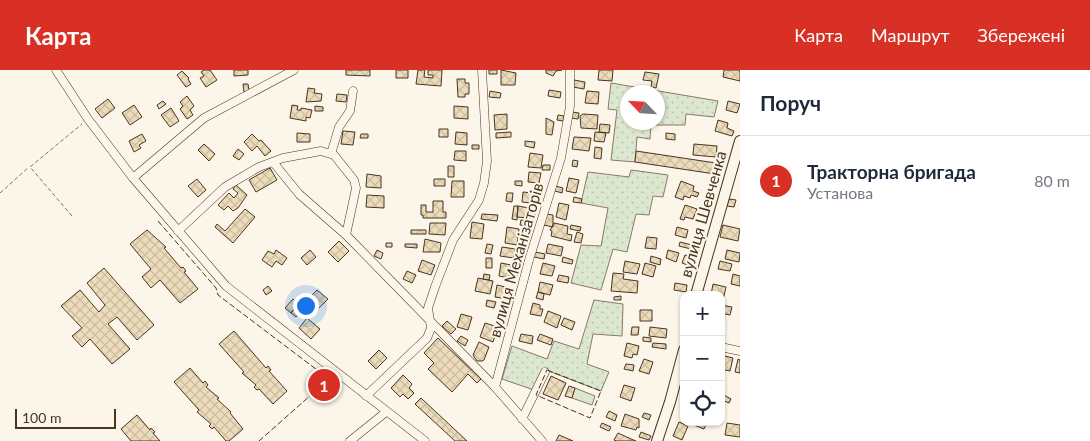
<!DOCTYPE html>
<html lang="uk">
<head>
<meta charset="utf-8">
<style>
	body { margin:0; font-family:Lato,sans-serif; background:#f6f6f7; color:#1f2937 }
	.controls { position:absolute; right:15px; bottom:15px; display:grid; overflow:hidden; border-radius:10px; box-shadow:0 1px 4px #0004 }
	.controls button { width:45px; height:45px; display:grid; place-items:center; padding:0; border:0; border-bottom:1px solid #e0e1e3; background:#fff; color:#1f2937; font:25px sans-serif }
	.compass { position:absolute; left:620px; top:15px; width:45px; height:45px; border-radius:50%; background:#fff; box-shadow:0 1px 4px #0004; rotate:295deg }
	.scale { position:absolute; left:15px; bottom:12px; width:101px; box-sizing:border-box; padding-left:5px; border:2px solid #4a3520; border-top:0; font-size:14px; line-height:18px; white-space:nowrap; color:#4a3520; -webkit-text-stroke:4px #fbf6e9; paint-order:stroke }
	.you { position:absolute; left:305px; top:235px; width:18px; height:18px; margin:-12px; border:4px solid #fff; border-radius:50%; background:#1a73e8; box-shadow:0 0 0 8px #1a73e833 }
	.badge { display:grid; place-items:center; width:32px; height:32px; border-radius:50%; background:#d93025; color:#fff; font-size:16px; font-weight:700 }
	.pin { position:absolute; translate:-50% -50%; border:2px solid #fff; box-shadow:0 1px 5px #0006 }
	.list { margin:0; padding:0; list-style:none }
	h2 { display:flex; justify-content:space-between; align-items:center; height:65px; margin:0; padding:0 20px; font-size:21px }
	h2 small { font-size:16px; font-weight:400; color:#747a83 }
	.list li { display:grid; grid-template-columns:32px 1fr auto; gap:15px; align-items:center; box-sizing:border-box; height:90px; padding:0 20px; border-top:1px solid #e0e1e3 }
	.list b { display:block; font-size:19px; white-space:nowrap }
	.list p { margin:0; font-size:16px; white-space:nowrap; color:#747a83 }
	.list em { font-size:16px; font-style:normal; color:#747a83 }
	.icon { flex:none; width:28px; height:28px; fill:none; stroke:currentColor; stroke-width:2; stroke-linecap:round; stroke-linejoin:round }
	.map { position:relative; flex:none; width:740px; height:371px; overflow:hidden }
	header { display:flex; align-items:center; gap:30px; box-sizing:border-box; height:70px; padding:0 25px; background:#d93025; color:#fff }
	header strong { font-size:24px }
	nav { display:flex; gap:28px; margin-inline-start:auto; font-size:18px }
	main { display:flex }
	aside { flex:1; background:#fff }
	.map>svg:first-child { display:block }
	.grass { fill:#dce7d0; stroke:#887966 }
	.garden { fill:url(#garden-dots); stroke:#887966; fill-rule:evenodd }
	.building { fill:url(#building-cross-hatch); stroke:#4a3520 }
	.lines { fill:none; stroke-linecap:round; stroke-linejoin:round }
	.minor-casing { stroke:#4a3520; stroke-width:9 }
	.major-casing { stroke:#4a3520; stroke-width:12 }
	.path { stroke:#7f6f5c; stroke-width:1; stroke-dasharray:4 2.5; stroke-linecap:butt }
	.minor { stroke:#fbf6e9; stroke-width:8 }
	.major { stroke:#fbf6e9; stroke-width:10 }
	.fence { stroke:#4a3520; stroke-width:1; stroke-dasharray:6 2.5; stroke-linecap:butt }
	.labels { text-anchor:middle; stroke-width:4; stroke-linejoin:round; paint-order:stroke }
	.street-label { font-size:16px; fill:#4a3520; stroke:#fbf6e9 }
</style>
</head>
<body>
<header>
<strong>Карта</strong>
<nav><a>Карта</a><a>Маршрут</a><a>Збережені</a></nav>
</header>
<main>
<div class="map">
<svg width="740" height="371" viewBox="0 0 740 371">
	<defs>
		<pattern id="garden-dots" width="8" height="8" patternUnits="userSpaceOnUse" patternTransform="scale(1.25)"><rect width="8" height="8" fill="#dce7d0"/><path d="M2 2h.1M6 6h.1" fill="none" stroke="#bec7b2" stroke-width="1.8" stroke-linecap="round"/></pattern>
		<pattern id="building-cross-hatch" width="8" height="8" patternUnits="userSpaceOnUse" patternTransform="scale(1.25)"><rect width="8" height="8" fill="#ecdcbc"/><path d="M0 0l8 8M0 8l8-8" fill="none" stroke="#ccbda1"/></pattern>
	</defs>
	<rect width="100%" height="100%" fill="#fbf6e9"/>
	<!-- grass -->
	<path class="grass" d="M 575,318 L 595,326 L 592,335 L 572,328 Z"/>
	<!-- garden -->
	<path class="garden" d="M 611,13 L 718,31 L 714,47 L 686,44 L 685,55 L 651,55 L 650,69 L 637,67 L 635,92 L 611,90 L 617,40 L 608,39 ZM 628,22 L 658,22 L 658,52 L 628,52 Z
		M 631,100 L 668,105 L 663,127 L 653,126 L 649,145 L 636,144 L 627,182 L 613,179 L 601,220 L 571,213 L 581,175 L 601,176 L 608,138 L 581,133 L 588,102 L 629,107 Z
		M 594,230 L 623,234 L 622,266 L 593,264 L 587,294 L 609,302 L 601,321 L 543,299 L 534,320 L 502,309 L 512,276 L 547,289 L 554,271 L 579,279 Z"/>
	<!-- building -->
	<path class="building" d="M 204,0 L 210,0 L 217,10 L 206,17 L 200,8 L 204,6 L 201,2 Z
		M 234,0 L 248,0 L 248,5 L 234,6 Z
		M 346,0 L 370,0 L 370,6 L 346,5 Z
		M 396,0 L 408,0 L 408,8 L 396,8 Z
		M 418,0 L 425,0 L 424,7 L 433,8 L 433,5 L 428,5 L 428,0 L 442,0 L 441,16 L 416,14 Z
		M 489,0 L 497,0 L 497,4 L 489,4 Z
		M 501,0 L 516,3 L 515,15 L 501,15 Z
		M 546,0 L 562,0 L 556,1 L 553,6 L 546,3 Z
		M 599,0 L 613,0 L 612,11 L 598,10 Z
		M 724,0 L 740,0 L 740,11 L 723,7 Z
		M 182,1 L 189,8 L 188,9 L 191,14 L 186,17 L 177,5 Z
		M 645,2 L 659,4 L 656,18 L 651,17 L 652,11 L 643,10 Z
		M 457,9 L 465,9 L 465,13 L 469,13 L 469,24 L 465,24 L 465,27 L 458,27 Z
		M 574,10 L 585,12 L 584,19 L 573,17 Z
		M 243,14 L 248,14 L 249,21 L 244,22 Z
		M 308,18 L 315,19 L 314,23 L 322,24 L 321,31 L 306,32 Z
		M 549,20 L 561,22 L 560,28 L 548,26 Z
		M 490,21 L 501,23 L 500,28 L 489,27 Z
		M 587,21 L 599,22 L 598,34 L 585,33 Z
		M 337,24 L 347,25 L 346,32 L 336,31 Z
		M 187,26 L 194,36 L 190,40 L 193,45 L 187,49 L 180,39 L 183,36 L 180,32 Z
		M 108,29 L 115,38 L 102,48 L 95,39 Z
		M 163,31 L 166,34 L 159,39 L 157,35 Z
		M 728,31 L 740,34 L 737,43 L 726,40 Z
		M 134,35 L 142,47 L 130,55 L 122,43 Z
		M 292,35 L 298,36 L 297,40 L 301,40 L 301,38 L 312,40 L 310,48 L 306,47 L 306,51 L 290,48 Z
		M 315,36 L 323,37 L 323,41 L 315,41 Z
		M 454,36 L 468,37 L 468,49 L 454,48 Z
		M 171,38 L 179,51 L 170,57 L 161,45 Z
		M 572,42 L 579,43 L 578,49 L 571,48 Z
		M 507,44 L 507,59 L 495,60 L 494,45 Z
		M 583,44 L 598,45 L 597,59 L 581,58 L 580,46 Z
		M 558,45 L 564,46 L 563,51 L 557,50 Z
		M 546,48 L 554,52 L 552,65 L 546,64 Z
		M 718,50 L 728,53 L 727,58 L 734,61 L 732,66 L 715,61 Z
		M 600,54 L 610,55 L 609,63 L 599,62 Z
		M 439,59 L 448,59 L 448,67 L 439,67 Z
		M 343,61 L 355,62 L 353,75 L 341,74 Z
		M 456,62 L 467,63 L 467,75 L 455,74 Z
		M 511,62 L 511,67 L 496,68 L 496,63 Z
		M 595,62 L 606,63 L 604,72 L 594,71 Z
		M 297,63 L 310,64 L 310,72 L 297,72 Z
		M 666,63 L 675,64 L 675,70 L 666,69 Z
		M 142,64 L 146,71 L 139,75 L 141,78 L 134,82 L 129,71 Z
		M 252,64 L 259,71 L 261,70 L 271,81 L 265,86 L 257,76 L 252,81 L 244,72 Z
		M 361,64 L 368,64 L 368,68 L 360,68 Z
		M 574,67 L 591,68 L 589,81 L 572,79 Z
		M 525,71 L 535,72 L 534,78 L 525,76 Z
		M 204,74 L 215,84 L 209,91 L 198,80 Z
		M 694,74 L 717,76 L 716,87 L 693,85 Z
		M 472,75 L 479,75 L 479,79 L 472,79 Z
		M 595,77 L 602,78 L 601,89 L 594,88 Z
		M 238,79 L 244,84 L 239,90 L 233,86 Z
		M 455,81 L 466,81 L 466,91 L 454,90 Z
		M 636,81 L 716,93 L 715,104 L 635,92 Z
		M 530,83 L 543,85 L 541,98 L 528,97 Z
		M 573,90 L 578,91 L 577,97 L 572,96 Z
		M 543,95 L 550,95 L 550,100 L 542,100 Z
		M 448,96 L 454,96 L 454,107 L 448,107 Z
		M 270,98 L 277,110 L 256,122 L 249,110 Z
		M 529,102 L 541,103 L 539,113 L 528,112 Z
		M 367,104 L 381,106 L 381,118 L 366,117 Z
		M 569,108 L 579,110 L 576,123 L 566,121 Z
		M 197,109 L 206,120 L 198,127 L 188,116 Z
		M 434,109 L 445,109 L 445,116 L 434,116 Z
		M 452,111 L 464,111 L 464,127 L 451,127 Z
		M 515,111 L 522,111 L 522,116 L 515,115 Z
		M 681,111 L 694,116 L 693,121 L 699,123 L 697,127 L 691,125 L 690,128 L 684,126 L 683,130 L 675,127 Z
		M 236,115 L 247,125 L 238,138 L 233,141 L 228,136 L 224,140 L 218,135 L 229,123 L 234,128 L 238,123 L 233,119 Z
		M 556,116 L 563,118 L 562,123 L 555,121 Z
		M 523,122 L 532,123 L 531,133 L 522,132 Z
		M 507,123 L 513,123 L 512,132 L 506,131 Z
		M 367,125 L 384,126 L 384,138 L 366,137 Z
		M 574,127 L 582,129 L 581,133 L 573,132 Z
		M 729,129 L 736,130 L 734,137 L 727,136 Z
		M 433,131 L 443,131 L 443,142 L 446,142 L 446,148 L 423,148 L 423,145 L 421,145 L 421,135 L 426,135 L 426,142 L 433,142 Z
		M 559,133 L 569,135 L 566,150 L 556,147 Z
		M 685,135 L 697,139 L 693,149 L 685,147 L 684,150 L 680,149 Z
		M 514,136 L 518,136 L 517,150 L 512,149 Z
		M 518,136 L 529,138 L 528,148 L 517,147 Z
		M 245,139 L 255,147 L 233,173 L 215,157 L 217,154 L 225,161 Z
		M 529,143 L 535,144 L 535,149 L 528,148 Z
		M 482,144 L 498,145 L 497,151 L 481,149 Z
		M 546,144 L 553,145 L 553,157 L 544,155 Z
		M 521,150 L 529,151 L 528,156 L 520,155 Z
		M 472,152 L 484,154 L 482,169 L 470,168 Z
		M 430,153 L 446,153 L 445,165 L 429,164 Z
		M 554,153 L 568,156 L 567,164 L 572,165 L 571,171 L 551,166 L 552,161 L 550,160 Z
		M 571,155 L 581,157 L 580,161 L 570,159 Z
		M 723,155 L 740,159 L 738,171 L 720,167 Z
		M 507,157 L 519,159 L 517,175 L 505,173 Z
		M 677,157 L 688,160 L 686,168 L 675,165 Z
		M 147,160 L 166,177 L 164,178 L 181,198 L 183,197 L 186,201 L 184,202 L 198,219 L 180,233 L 160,210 L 151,218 L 142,207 L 151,199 L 130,174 Z
		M 411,160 L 426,160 L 426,164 L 411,164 Z
		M 577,162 L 583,164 L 581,173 L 574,172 Z
		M 522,165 L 530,167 L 528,172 L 520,169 Z
		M 647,167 L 657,168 L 656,179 L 645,178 Z
		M 425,169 L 441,173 L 440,182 L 423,182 Z
		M 339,171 L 349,181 L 338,192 L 328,182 Z
		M 680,172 L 700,177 L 699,181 L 679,176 Z
		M 386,173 L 392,173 L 392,177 L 386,177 Z
		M 405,174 L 417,174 L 417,178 L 405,177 Z
		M 487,174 L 493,175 L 491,184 L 485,183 Z
		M 548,174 L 563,177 L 561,186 L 546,183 Z
		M 502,177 L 515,179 L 514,188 L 500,186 Z
		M 276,180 L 287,188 L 282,195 L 276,191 L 272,197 L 262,190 L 268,181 L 274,184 Z
		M 310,180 L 316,187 L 307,195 L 301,188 Z
		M 377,180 L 383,183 L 381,189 L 374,186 Z
		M 668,180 L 679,183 L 676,192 L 666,188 Z
		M 727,180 L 740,183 L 739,192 L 725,189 Z
		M 535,182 L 545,184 L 544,189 L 534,187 Z
		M 685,185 L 696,188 L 693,197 L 682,193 Z
		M 651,186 L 661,189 L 660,195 L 650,192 Z
		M 563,187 L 573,190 L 572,194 L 562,192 Z
		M 486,188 L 492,188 L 492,198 L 486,198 Z
		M 422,190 L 435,195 L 431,205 L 418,201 Z
		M 625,191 L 640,194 L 637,204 L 623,202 Z
		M 720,191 L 732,194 L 730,201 L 718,199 Z
		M 501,193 L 511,195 L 509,208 L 499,206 Z
		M 543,193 L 555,196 L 552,206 L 540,204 Z
		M 645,193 L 656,196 L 653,207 L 642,204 Z
		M 104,198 L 154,255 L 137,270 L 117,247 L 108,254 L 130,279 L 112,294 L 90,269 L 82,277 L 72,266 L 82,258 L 61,236 L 80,220 L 99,242 L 105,235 L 87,213 Z
		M 513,200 L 519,201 L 518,205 L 512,204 Z
		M 407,201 L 416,205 L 412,213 L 403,209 Z
		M 613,203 L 624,204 L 623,209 L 638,211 L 637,223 L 611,221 Z
		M 484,204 L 490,205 L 489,210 L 483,209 Z
		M 733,204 L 740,206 L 740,216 L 731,214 Z
		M 559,205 L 569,207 L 568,213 L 557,211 Z
		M 478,208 L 493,211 L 490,224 L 475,221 Z
		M 540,212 L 553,215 L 550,225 L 538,222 Z
		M 675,213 L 687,215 L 686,222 L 674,220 Z
		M 713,214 L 726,217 L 723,230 L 721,225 L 711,225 Z
		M 497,215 L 510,218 L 508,229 L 495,227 Z
		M 268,216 L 272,221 L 266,225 L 263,220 Z
		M 317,220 L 328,229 L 317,240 L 307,230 Z
		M 538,222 L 544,224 L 543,230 L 536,228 Z
		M 621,226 L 621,230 L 614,230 L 614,227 Z
		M 293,229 L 298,234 L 291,243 L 285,238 Z
		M 487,230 L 496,232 L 494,238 L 486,236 Z
		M 533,233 L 540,235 L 540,239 L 543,239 L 541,246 L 530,244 Z
		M 298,234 L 304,239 L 296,247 L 291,243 Z
		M 721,235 L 732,237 L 730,245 L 721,243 Z
		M 640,240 L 652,240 L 652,251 L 640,251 Z
		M 548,241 L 561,246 L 557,258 L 544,252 Z
		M 461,244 L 472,247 L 468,260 L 457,257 Z
		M 307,248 L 320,259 L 311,269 L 299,258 Z
		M 564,248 L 575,252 L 572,260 L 561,255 Z
		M 447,251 L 456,259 L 451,264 L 442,256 Z
		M 485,253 L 498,257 L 493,272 L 480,267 Z
		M 632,257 L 639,257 L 638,265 L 631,265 Z
		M 650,257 L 667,259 L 666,268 L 649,266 Z
		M 234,261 L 266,298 L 268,296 L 271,300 L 269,301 L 287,321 L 273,334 L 259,319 L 257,320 L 254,317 L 256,315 L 242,303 L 244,302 L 219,274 Z
		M 521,264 L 533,266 L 532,274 L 519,271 Z
		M 540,264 L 553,269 L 551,275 L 537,270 Z
		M 461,266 L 468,270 L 465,276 L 457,271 Z
		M 643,267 L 651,268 L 651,272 L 643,271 Z
		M 438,268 L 481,309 L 477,313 L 468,304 L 452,322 L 428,299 L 434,293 L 424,283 Z
		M 479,272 L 489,277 L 484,290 L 482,291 L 477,291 L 473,285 Z
		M 627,273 L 639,276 L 637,285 L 633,284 L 632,288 L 624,286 Z
		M 653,273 L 666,274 L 666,279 L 652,277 Z
		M 379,280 L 387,288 L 376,299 L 368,291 Z
		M 721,285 L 733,288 L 730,301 L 721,299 Z
		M 644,289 L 653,292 L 649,304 L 639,301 Z
		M 738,289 L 740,290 L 740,303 L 735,302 Z
		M 626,294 L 634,295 L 633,301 L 624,299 Z
		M 190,298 L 203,313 L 205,311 L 208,315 L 206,317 L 219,328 L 217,329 L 231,342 L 230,343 L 243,359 L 229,371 L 226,371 L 214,357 L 212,359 L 209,356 L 211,354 L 197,342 L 199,340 L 174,312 Z
		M 403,305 L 412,314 L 409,318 L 414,323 L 408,329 L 403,324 L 400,327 L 391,318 Z
		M 551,306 L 566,313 L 558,330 L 543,324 Z
		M 624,315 L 635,318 L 631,331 L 620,327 Z
		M 569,316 L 575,318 L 572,328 L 565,326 Z
		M 724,325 L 731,329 L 729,333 L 722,330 Z
		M 421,328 L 467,371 L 455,371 L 415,334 Z
		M 609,341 L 617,345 L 615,351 L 606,347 Z
		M 644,343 L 651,345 L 649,350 L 642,347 Z
		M 625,344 L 639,349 L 639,358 L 637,357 L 636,360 L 621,356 Z
		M 137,345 L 150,360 L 151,358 L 155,362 L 153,363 L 160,371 L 131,371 L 121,359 Z
		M 679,352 L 688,356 L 682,370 L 673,366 Z
		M 695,352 L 707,352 L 704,359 L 694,355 Z
		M 602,353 L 611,357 L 609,361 L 600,357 Z
		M 727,353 L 740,355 L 740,367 L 725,365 Z
		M 641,362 L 651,366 L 649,370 L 639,367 Z
		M 618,363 L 631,369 L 636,371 L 617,371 L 614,370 Z
		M 559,365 L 573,371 L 556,371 Z"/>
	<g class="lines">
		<defs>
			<path id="minor" d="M 56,0 L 88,49 L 133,108 L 226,216 L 425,371
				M 331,84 L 339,57 L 350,41 L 353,21
				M 273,92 L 299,124 L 346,165
				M 133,108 L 204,48 L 294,0
				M 178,161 L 225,117 L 259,97 L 283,88 L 321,81 L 334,85 L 354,110 L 356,118 L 346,165 L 495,317
				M 721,277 L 740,281
				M 366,326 L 427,268 L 431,258 L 428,238 L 435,217 L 453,170 L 479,130 L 484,113 L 487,91 L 482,0
				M 522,349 L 545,302
				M 350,371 L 386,342
				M 542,371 L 495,317 L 529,190 L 561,88 L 570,36 L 570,0"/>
			<path id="major" d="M 696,225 L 740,71
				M 657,371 L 670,332 L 684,280"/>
		</defs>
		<!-- minor casing -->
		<use href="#minor" class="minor-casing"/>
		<!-- major casing -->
		<use href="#major" class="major-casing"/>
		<!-- path -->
		<path class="path" d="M 0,123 L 29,97
			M 72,146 L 30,97 L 82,54"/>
		<!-- minor -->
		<use href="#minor" class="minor"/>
		<!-- major -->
		<use href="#major" class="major"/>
		<!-- fence -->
		<path class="fence" d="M 158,151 L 216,218 L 218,225 L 329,309 L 259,371
			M 547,300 L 601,321 L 590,348 L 536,325 Z"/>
	</g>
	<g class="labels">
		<!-- street labels -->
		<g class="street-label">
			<text transform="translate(703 144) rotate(-74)" y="6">вулиця Шевченка</text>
			<text transform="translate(516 190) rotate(-74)" y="6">вулиця Механізаторів</text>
		</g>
	</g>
</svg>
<div class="controls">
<button>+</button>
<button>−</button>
<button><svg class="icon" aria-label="locate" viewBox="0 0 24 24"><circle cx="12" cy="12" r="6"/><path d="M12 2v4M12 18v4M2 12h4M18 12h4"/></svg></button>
</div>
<svg class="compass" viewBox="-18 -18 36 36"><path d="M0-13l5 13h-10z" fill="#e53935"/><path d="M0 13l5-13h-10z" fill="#747a83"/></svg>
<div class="scale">100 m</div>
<div class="you"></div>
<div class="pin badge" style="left:324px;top:315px">1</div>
</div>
<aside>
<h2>Поруч<small></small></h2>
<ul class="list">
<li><span class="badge">1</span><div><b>Тракторна бригада</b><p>Установа</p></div><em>80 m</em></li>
</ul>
</aside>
</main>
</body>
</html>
